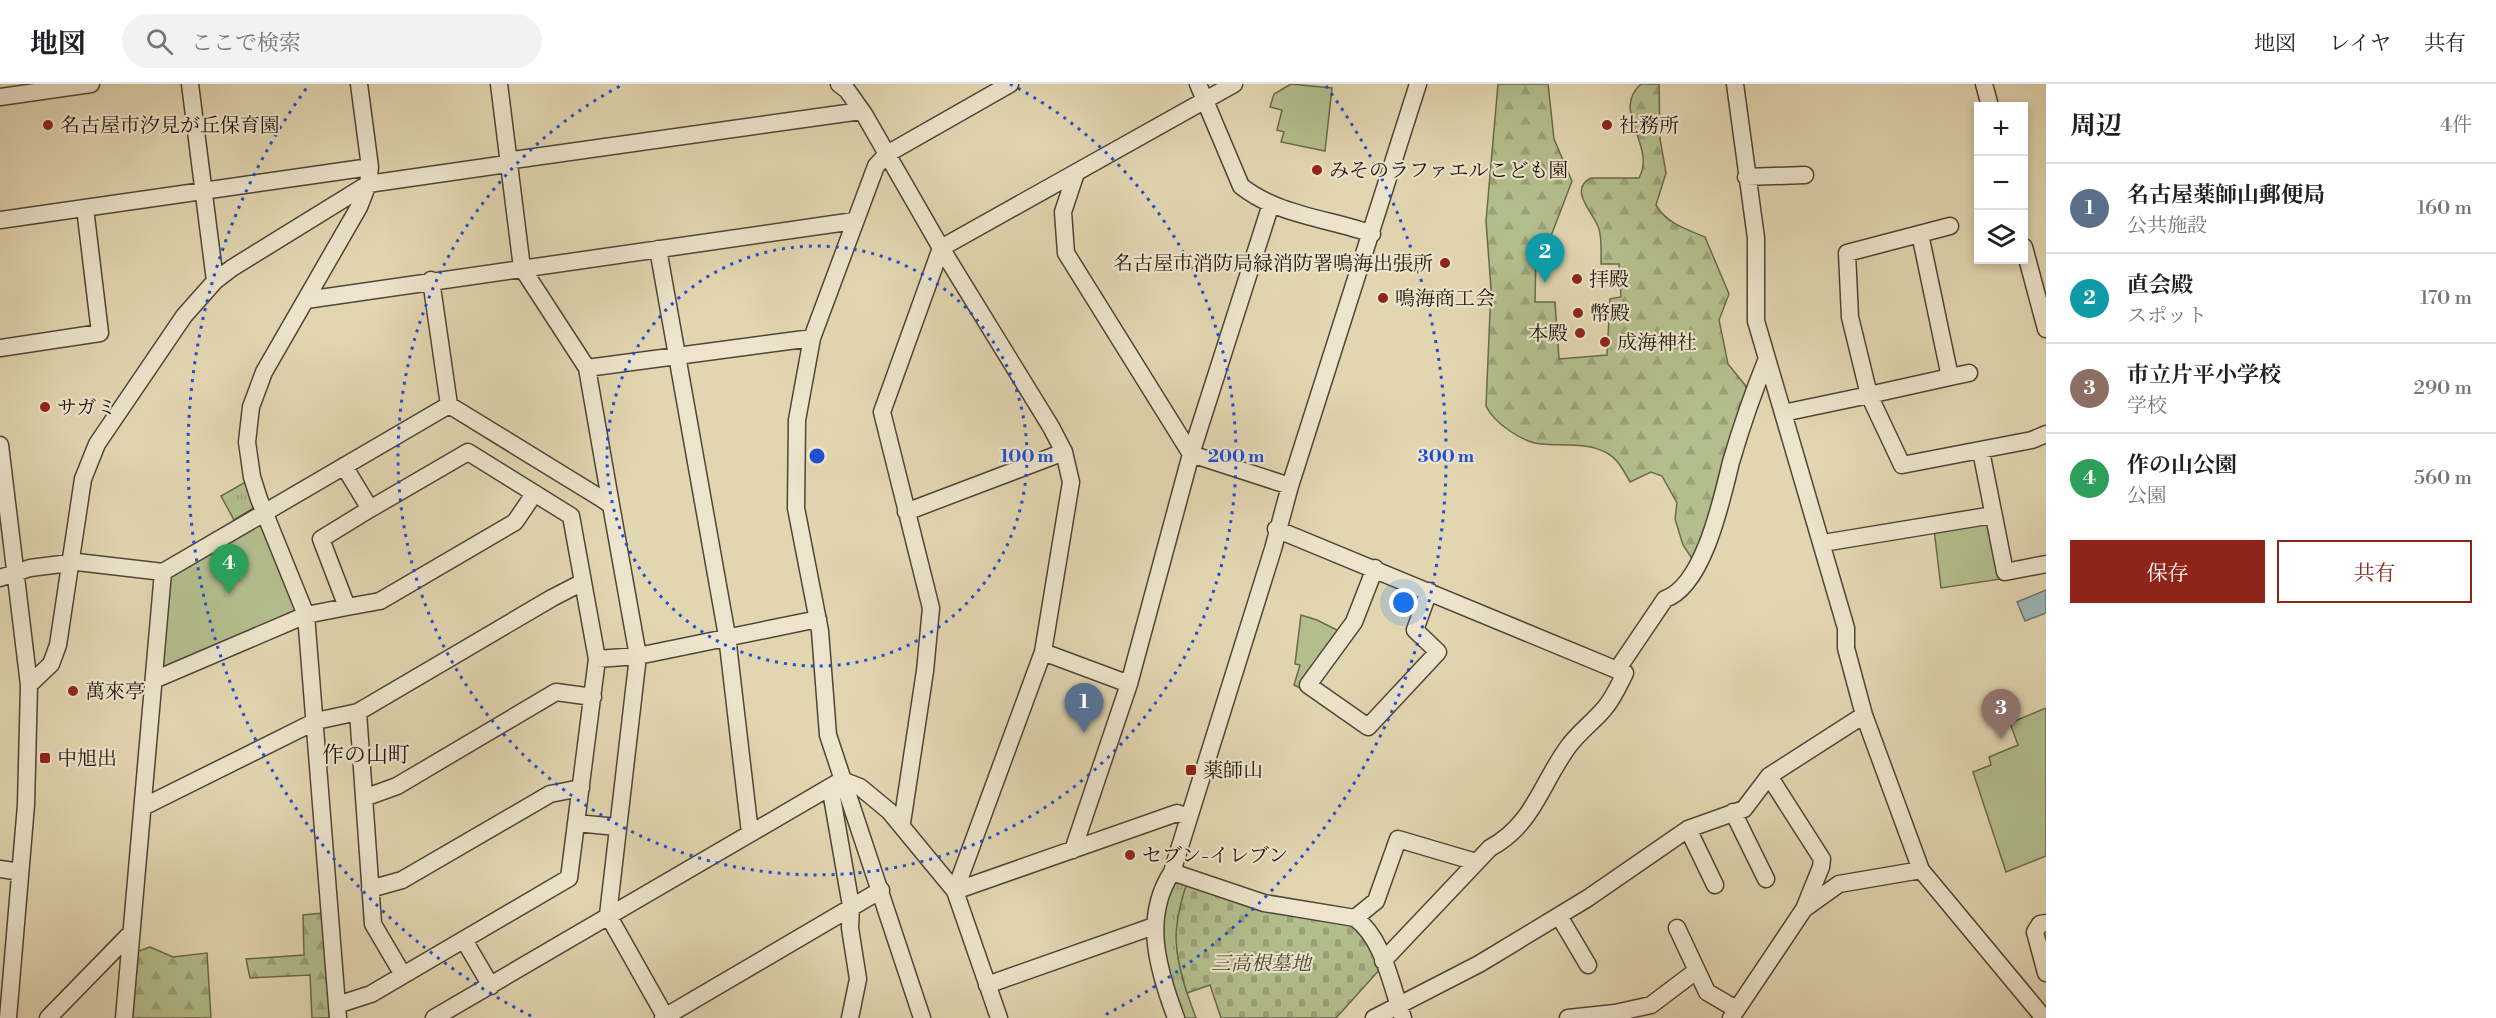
<!DOCTYPE html>
<html lang="ja">
<head>
<meta charset="utf-8">
<style>
	body { margin:0; font-family:"Libre Bodoni","Noto Serif JP",serif; background:#f2f2f2; color:#202124 }
	.controls { position:absolute; right:18px; top:18px; display:grid; overflow:hidden; border-radius:0px; box-shadow:0 3px 9px #0003 }
	.controls button { width:54px; height:54px; display:grid; place-items:center; padding:0; border:0; border-bottom:2px solid #e0e0e0; background:#fff; color:#202124; font:30px sans-serif }
	.you { position:absolute; left:1404px; top:519px; width:21px; height:21px; margin:-15px; border:4px solid #fff; border-radius:50%; background:#1a73e8; box-shadow:0 0 0 9px #1a73e833 }
	.badge { display:grid; place-items:center; width:39px; height:39px; border-radius:50%; background:#8f2418; color:#fff; font-size:20px; font-weight:700 }
	.pin { position:absolute; translate:-50% -50px; filter:drop-shadow(0 2px 3px #0008) }
	.pin::after { content:''; position:absolute; top:32px; width:21px; height:18px; background:inherit; clip-path:polygon(0 0,100% 0,50% 100%) }
	.list { margin:0; padding:0; list-style:none }
	h2 { display:flex; justify-content:space-between; align-items:center; height:78px; margin:0; padding:0 24px; font-size:26px }
	h2 small { font-size:20px; font-weight:400; color:#757577 }
	.list li { display:grid; grid-template-columns:39px 1fr auto; gap:18px; align-items:center; box-sizing:border-box; height:90px; padding:0 24px; border-top:2px solid #e0e0e0 }
	.list b { display:block; font-size:22px; white-space:nowrap }
	.list p { margin:0; font-size:20px; white-space:nowrap; color:#757577 }
	.list em { font-size:20px; font-style:normal; color:#757577 }
	.actions { display:flex; gap:12px; padding:18px 24px }
	.actions a { flex:1; padding:14px 0; border:2px solid #8f2418; border-radius:0px; text-align:center; font-size:21px; color:#8f2418 }
	.actions .main { background:#8f2418; color:#fff }
	.icon { flex:none; width:33px; height:33px; fill:none; stroke:currentColor; stroke-width:2; stroke-linecap:round; stroke-linejoin:round }
	.map { position:relative; flex:none; width:2046px; height:934px; overflow:hidden }
	header { display:flex; align-items:center; gap:36px; box-sizing:border-box; height:84px; padding:0 30px; background:#fff; border-bottom:2px solid #e0e0e0 }
	header strong { font-size:28px }
	nav { display:flex; gap:33px; margin-inline-start:auto; font-size:21px }
	.search { width:420px; height:54px; background:#f2f2f2; display:flex; align-items:center; gap:15px; box-sizing:border-box; padding:0 21px; border-radius:33px; color:#757577; font-size:22px }
	main { display:flex }
	aside { flex:1; background:#fff }
	.map>svg:first-child { display:block }
	.grass { fill:url(#grass-tufts); stroke:#696a4c; stroke-width:1.5 }
	.forest { fill:url(#forest-firs); stroke:#696a4c; stroke-width:1.5 }
	.cemetery { fill:url(#cemetery-stones); stroke:#696a4c; stroke-width:1.5 }
	.green { fill:#b3be8c; stroke:#696a4c; stroke-width:1.5 }
	.water { fill:#9bb6b8; stroke:#697674; stroke-width:1.5 }
	.lines { fill:none; stroke-linecap:round; stroke-linejoin:round }
	.minor-casing { stroke:#504536; stroke-width:19 }
	.minor { stroke:#ece4cc; stroke-width:16 }
	.ring { fill:none; stroke:#1d4ed8; stroke-width:3; stroke-dasharray:3 6 }
	.poi-dot { fill:#8f2418; stroke:#ece4cc; stroke-width:2 }
	.labels { text-anchor:middle; stroke-width:4.5; stroke-linejoin:round; paint-order:stroke }
	.poi-label { font-size:20px; fill:#1f150d; stroke:#ece4cc; text-anchor:start }
	.park-label { font-size:20px; font-style:italic; fill:#4b4833; stroke:#ece4cc }
	.quarter-label { font-size:22px; fill:#1f150d; stroke:#ece4cc }
	.centre { fill:#1d4ed8; stroke:#ece4cc; stroke-width:3 }
	.ring-label { font-size:18px; text-anchor:middle; font-weight:bold; fill:#1d4ed8; stroke:#ece4cc; stroke-width:4.5; stroke-linejoin:round; paint-order:stroke }
</style>
</head>
<body>
<header>
<strong>地図</strong>
<div class="search"><svg class="icon" aria-label="search" viewBox="0 0 24 24"><circle cx="10" cy="10" r="6"/><path d="M15 15l6 6"/></svg>ここで検索</div>
<nav><a>地図</a><a>レイヤ</a><a>共有</a></nav>
</header>
<main>
<div class="map">
<svg width="2046" height="934" viewBox="0 0 2046 934">
	<defs>
		<pattern id="grass-tufts" width="24" height="20" patternUnits="userSpaceOnUse" patternTransform="scale(1.5)"><rect width="24" height="20" fill="#b3be8c"/><path d="M3 7l-1-3M5 7V3M7 7l1-3M15 17l-1-3M17 17v-4M19 17l1-3" fill="none" stroke="#9aa278"/></pattern>
		<pattern id="forest-firs" width="22" height="20" patternUnits="userSpaceOnUse" patternTransform="scale(1.5)"><rect width="22" height="20" fill="#b3be8c"/><path d="M5 1l3.5 6h-7zM16 11l3.5 6h-7z" fill="#9aa278"/></pattern>
		<pattern id="cemetery-stones" width="16" height="16" patternUnits="userSpaceOnUse" patternTransform="scale(1.5)"><rect width="16" height="16" fill="#b3be8c"/><path d="M2 7V4a2 2 0 0 1 4 0v3zM10 15v-3a2 2 0 0 1 4 0v3z" fill="#9aa278"/></pattern>
	</defs>
	<rect width="100%" height="100%" fill="#e2d6b1"/>
	<filter id="stains"><feTurbulence type="fractalNoise" baseFrequency=".00333" numOctaves="4"/><feColorMatrix values="0 0 0 0 .2 0 0 0 0 .09 0 0 0 0 .02 0 0 0 .5 -.17"/></filter>
	<radialGradient id="worn" r=".72"><stop offset=".6" stop-color="#630" stop-opacity="0"/><stop offset="1" stop-color="#630" stop-opacity=".3"/></radialGradient>
	<!-- grass -->
	<path class="grass" d="M 247,397 L 254,419 L 252,425 L 234,436 L 221,412 Z
		M 1178,796 L 1187,799 C 1169,855 1176,880 1196,934 L 1183,934 C 1169,896 1147,829 1178,796 Z"/>
	<!-- forest -->
	<path class="forest" d="M 1498,0 L 1548,0 L 1554,55 L 1572,97 L 1546,165 L 1536,169 L 1535,218 L 1555,218 L 1559,275 L 1607,271 L 1610,215 L 1621,213 L 1619,180 L 1601,180 C 1601,169 1602,155 1599,145 C 1595,130 1567,106 1591,94 L 1639,94 C 1657,62 1610,27 1641,0 L 1659,0 L 1660,55 L 1666,89 L 1656,121 C 1667,140 1686,145 1705,153 L 1729,210 L 1719,236 L 1728,280 L 1745,301 L 1750,313 L 1695,479 L 1683,461 L 1675,435 L 1677,419 L 1662,392 L 1651,388 L 1630,398 C 1624,387 1618,375 1607,369 C 1587,358 1563,362 1542,360 C 1523,359 1494,339 1486,322 L 1491,205 L 1486,137 Z
		M 323,829 L 330,934 L 312,934 L 310,891 L 250,894 L 246,875 L 304,871 L 303,831 Z
		M 150,863 L 173,873 L 207,869 L 211,934 L 130,934 L 136,868 Z"/>
	<!-- cemetery -->
	<path class="cemetery" d="M 1187,799 L 1360,843 L 1382,883 L 1336,934 L 1221,934 L 1210,901 L 1187,909 C 1173,864 1172,844 1187,799 Z"/>
	<!-- green -->
	<path class="green" d="M 1291,0 L 1332,4 L 1325,67 L 1281,58 L 1284,48 L 1277,46 L 1282,26 L 1270,23 L 1274,10 Z
		M 258,440 L 264,442 L 297,523 L 294,530 L 166,585 L 161,581 L 168,496 L 171,490 Z
		M 1989,440 L 2001,495 L 1941,504 L 1934,445 Z
		M 1301,531 L 1317,536 L 1341,548 L 1300,604 L 1294,601 L 1300,581 L 1295,580 Z
		M 2046,624 L 2046,772 L 2006,788 L 1973,688 L 1991,681 L 1989,673 L 2018,661 L 2010,639 Z"/>
	<!-- water -->
	<path class="water" d="M 2046,506 L 2046,529 L 2025,537 L 2017,518 Z"/>
	<g class="lines">
		<defs>
			<path id="minor" d="M 190,0 L 215,197
				M 499,0 L 522,184 L 587,284 L 611,421
				M 839,0 L 847,6 L 864,30 L 941,164 L 1051,343 L 1064,368 L 1071,398 L 1043,568 L 955,807 L 1177,729 L 1189,733
				M 1198,0 L 1241,102 C 1277,131 1330,135 1372,150
				M 1735,0 L 1756,154 L 1756,237 L 1846,544 L 1846,564 L 1864,631 L 1921,786 L 2044,934
				M 1984,0 L 1990,22
				M 0,13 L 91,0
				M 1076,89 L 1063,128 L 1066,169 L 1191,370 L 1290,402
				M 1746,93 L 1805,91
				M 0,136 L 370,83
				M 1920,150 L 1950,293 L 1869,311 L 1850,233 L 1847,169 L 1950,142
				M 2024,163 L 2046,245
				M 658,165 L 727,552 L 750,749
				M 431,196 L 449,321
				M 306,216 L 854,137
				M 0,264 L 100,249 L 85,124
				M 587,284 L 812,254
				M 1950,293 L 1969,289
				M 1783,329 L 1869,311 L 1902,381 L 2032,356 L 2046,350
				M 0,361 L 29,601 L 26,721 L 8,934
				M 1981,367 L 2005,488 L 2046,480
				M 344,382 L 370,425 L 321,455 L 347,523 L 380,517 L 515,438 L 534,410
				M 906,428 L 1064,368
				M 1276,445 L 1617,586 L 1665,515 C 1704,502 1722,414 1731,378 C 1741,344 1753,309 1766,277
				M 1823,459 L 1993,431
				M 1375,484 L 1354,538 L 1308,601 L 1368,643 L 1438,568 L 1415,546 L 1429,507
				M 0,494 L 30,484 L 77,478 L 163,488 L 449,321 L 602,415 L 611,421 L 638,572 L 608,831 L 666,934
				M 1043,568 L 1129,600
				M 597,575 L 638,572 L 818,535
				M 154,596 L 306,531 L 347,523
				M 29,601 L 51,580 L 58,561 L 83,395 L 97,360 L 184,232 L 215,197 L 232,184 L 368,100 L 507,80 L 513,76 L 861,27
				M 358,628 L 373,840 L 403,891
				M 1769,692 L 1822,775 L 1821,783 L 1804,825
				M 842,696 L 860,703 L 889,727 L 955,807 L 999,934
				M 841,697 L 832,713 L 851,822 L 850,844 L 858,895 L 850,934
				M 364,714 L 397,702 L 556,608 L 593,613
				M 143,723 L 316,637 L 358,628 L 552,514 L 583,498
				M 1733,728 L 1766,795
				M 576,739 L 617,743
				M 902,739 L 925,587 L 931,524 L 882,328 L 941,164 L 1234,0
				M 1688,745 L 1715,801
				M 1073,766 L 1129,600 L 1191,370 L 1271,120
				M 0,785 L 20,788
				M 1172,788 L 1264,819 L 1355,834 C 1384,855 1391,902 1403,934
				M 370,805 L 402,796 L 550,710 L 581,704
				M 1559,832 L 1588,881
				M 1355,834 L 1376,817 L 1398,755 L 1476,778
				M 2046,839 L 2040,840 L 2035,848 L 2046,889
				M 1677,844 L 1707,908 L 1736,925
				M 464,856 L 491,902
				M 1383,877 L 1490,764 C 1533,741 1541,700 1568,663 C 1578,649 1593,638 1604,625 C 1613,615 1619,601 1625,589 L 1617,586
				M 987,901 L 1154,842
				M 337,921 L 371,910 L 569,794 L 597,575 L 571,432 L 468,368 L 370,425
				M 48,934 L 131,849
				M 124,934 L 163,488
				M 338,934 L 306,531 L 259,415 L 252,393 L 247,358 L 251,323 L 264,288 L 359,123 L 368,100 L 370,83 L 359,0
				M 434,934 L 842,696
				M 663,934 L 881,806
				M 922,934 L 828,651 L 820,547 L 796,424 L 797,336 L 812,254 L 876,82 L 887,70 L 1010,0
				M 1176,934 C 1158,886 1142,834 1172,788 L 1273,465 L 1290,402 L 1418,0
				M 1374,934 L 1479,880 L 1588,814 L 1688,745 L 1744,725 L 1769,692 L 1864,631
				M 1568,934 L 1615,929 L 1651,921 L 1696,887
				M 1731,934 L 1804,825 L 1839,800 L 1921,786"/>
		</defs>
		<!-- minor casing -->
		<use href="#minor" class="minor-casing"/>
		<!-- minor -->
		<use href="#minor" class="minor"/>
	</g>
	<!-- distance rings -->
	<g class="ring">
		<circle cx="817" cy="372" r="210"/>
		<path d="M1010 0A419 419 0 1 1 624 0"/>
		<path d="M531 932A629 629 0 0 1 308 2M1326 2A629 629 0 0 1 1103 932"/>
	</g>
	<!-- markers -->
	<g class="poi-dot">
		<circle cx="48" cy="41" r="6"/>
		<circle cx="1607" cy="41" r="6"/>
		<circle cx="1317" cy="86" r="6"/>
		<circle cx="1445" cy="179" r="6"/>
		<circle cx="1577" cy="195" r="6"/>
		<circle cx="1383" cy="214" r="6"/>
		<circle cx="1578" cy="229" r="6"/>
		<circle cx="1580" cy="249" r="6"/>
		<circle cx="1605" cy="258" r="6"/>
		<circle cx="45" cy="323" r="6"/>
		<circle cx="73" cy="607" r="6"/>
		<rect x="39" y="668" width="12" height="12" rx="3"/>
		<rect x="1185" y="680" width="12" height="12" rx="3"/>
		<circle cx="1130" cy="771" r="6"/>
	</g>
	<g class="labels">
		<!-- poi labels -->
		<g class="poi-label">
			<text x="60" y="48">名古屋市汐見が丘保育園</text>
			<text x="1619" y="48">社務所</text>
			<text x="1329" y="93">みそのラファエルこども園</text>
			<text x="1433" y="186" text-anchor="end">名古屋市消防局緑消防署鳴海出張所</text>
			<text x="1589" y="202">拝殿</text>
			<text x="1395" y="221">鳴海商工会</text>
			<text x="1590" y="236">幣殿</text>
			<text x="1568" y="256" text-anchor="end">本殿</text>
			<text x="1617" y="265">成海神社</text>
			<text x="57" y="330">サガミ</text>
			<text x="85" y="614">萬來亭</text>
			<text x="57" y="681">中旭出</text>
			<text x="1203" y="693">薬師山</text>
			<text x="1142" y="778">セブン-イレブン</text>
		</g>
		<!-- park labels -->
		<g class="park-label">
			<text x="1261" y="886">三高根墓地</text>
		</g>
		<!-- quarter labels -->
		<g class="quarter-label">
			<text x="366" y="678">作の山町</text>
		</g>
	</g>
	<circle cx="817" cy="372" r="9" class="centre"/>
	<g class="ring-label">
		<text x="1027" y="378">100 m</text>
		<text x="1236" y="378">200 m</text>
		<text x="1446" y="378">300 m</text>
	</g>
	<rect width="100%" height="100%" filter="url(#stains)"/>
	<rect width="100%" height="100%" fill="url(#worn)"/>
</svg>
<div class="controls">
<button>+</button>
<button>−</button>
<button><svg class="icon" aria-label="layers" viewBox="0 0 24 24"><path d="M12 4l9 5-9 5-9-5zM3 14l9 5 9-5"/></svg></button>
</div>
<div class="you"></div>
<div class="pin badge" style="left:1084px;top:649px;background:#5c6f8a">1</div>
<div class="pin badge" style="left:1545px;top:199px;background:#0f9aa8">2</div>
<div class="pin badge" style="left:2001px;top:655px;background:#8d6e63">3</div>
<div class="pin badge" style="left:229px;top:510px;background:#2e9e5b">4</div>
</div>
<aside>
<h2>周辺<small>4件</small></h2>
<ul class="list">
<li><span class="badge" style="background:#5c6f8a">1</span><div><b>名古屋薬師山郵便局</b><p>公共施設</p></div><em>160 m</em></li>
<li><span class="badge" style="background:#0f9aa8">2</span><div><b>直会殿</b><p>スポット</p></div><em>170 m</em></li>
<li><span class="badge" style="background:#8d6e63">3</span><div><b>市立片平小学校</b><p>学校</p></div><em>290 m</em></li>
<li><span class="badge" style="background:#2e9e5b">4</span><div><b>作の山公園</b><p>公園</p></div><em>560 m</em></li>
</ul>
<div class="actions"><a class="main">保存</a><a>共有</a></div>
</aside>
</main>
</body>
</html>
